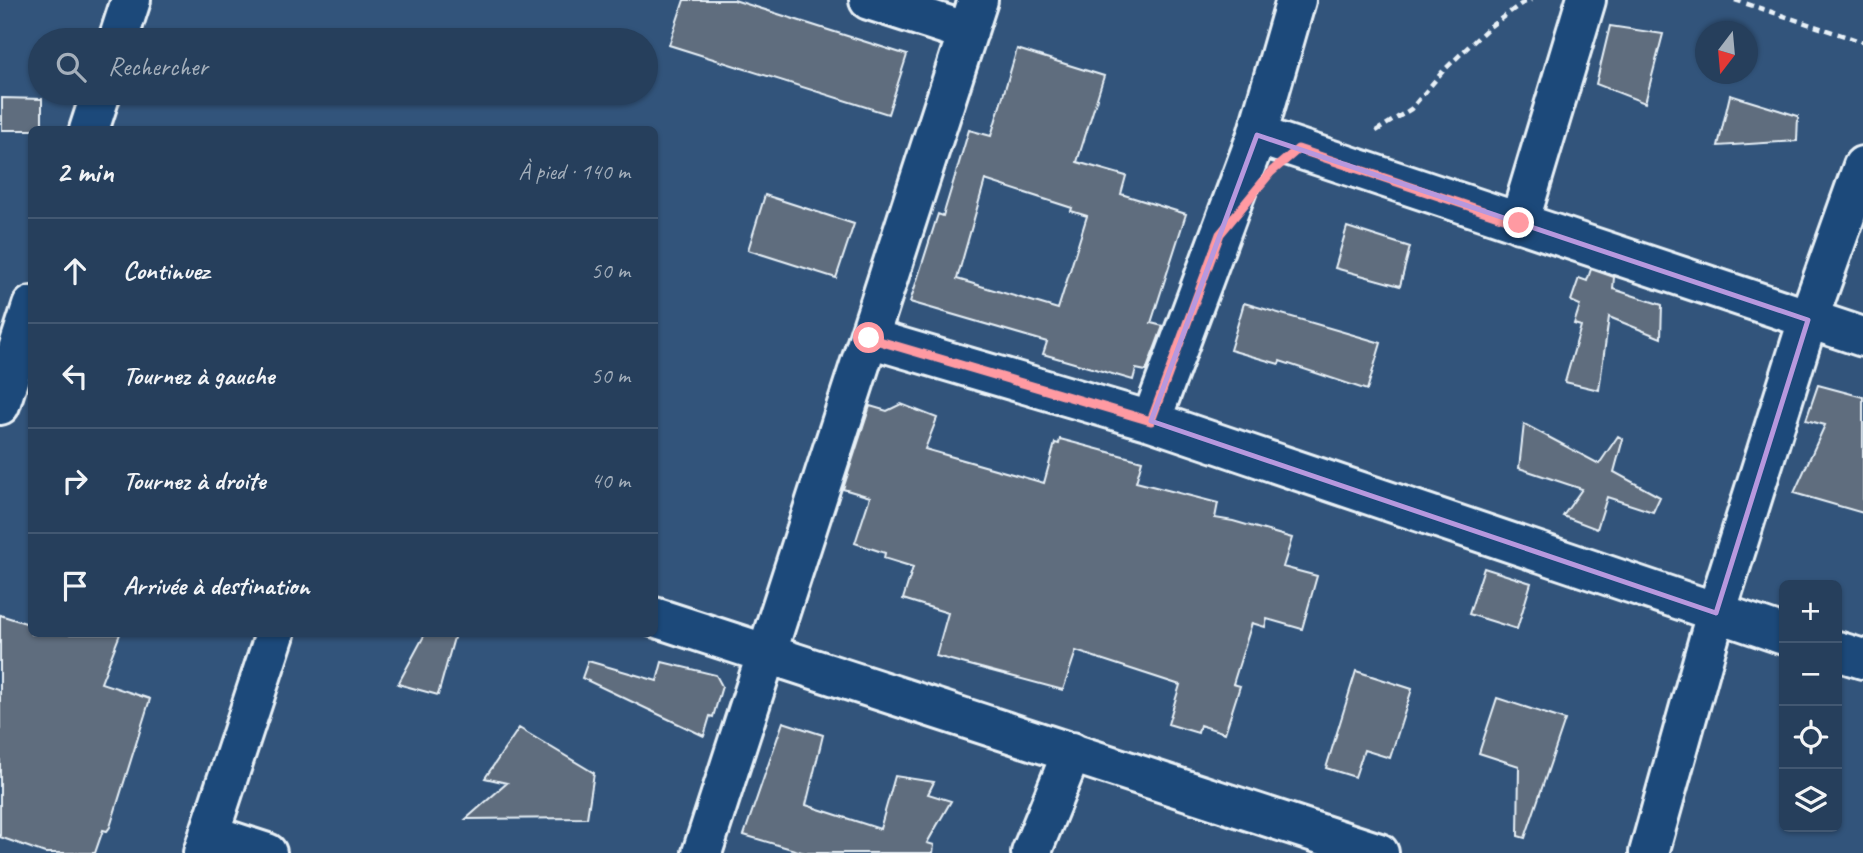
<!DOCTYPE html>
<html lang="fr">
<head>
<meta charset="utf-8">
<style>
	body { margin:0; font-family:Caveat,sans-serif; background:#324a65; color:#f1f3f6 }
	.controls { position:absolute; right:21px; bottom:21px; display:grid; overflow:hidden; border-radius:10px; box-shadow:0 2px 5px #0004 }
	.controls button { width:63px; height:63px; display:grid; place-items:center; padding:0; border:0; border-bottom:2px solid #425872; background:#263f5c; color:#f1f3f6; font:35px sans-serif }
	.compass { position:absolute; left:1695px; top:21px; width:63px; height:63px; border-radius:50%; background:#263f5c; box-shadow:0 2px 5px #0004; rotate:196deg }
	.stop { position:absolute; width:21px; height:21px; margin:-16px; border:5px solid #ff9aa2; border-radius:50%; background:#fff }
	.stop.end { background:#ff9aa2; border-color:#fff; box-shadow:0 2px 7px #0008 }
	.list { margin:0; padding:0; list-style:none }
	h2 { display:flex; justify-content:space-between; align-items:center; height:91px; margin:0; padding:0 28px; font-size:30px }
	h2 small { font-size:23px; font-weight:400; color:#a4afbb }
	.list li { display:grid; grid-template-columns:46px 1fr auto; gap:21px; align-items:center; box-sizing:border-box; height:105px; padding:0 28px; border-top:2px solid #425872 }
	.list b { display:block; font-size:26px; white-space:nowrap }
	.list em { font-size:23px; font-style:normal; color:#a4afbb }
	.icon { flex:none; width:38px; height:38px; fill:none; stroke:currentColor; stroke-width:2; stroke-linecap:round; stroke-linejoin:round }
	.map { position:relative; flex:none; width:1863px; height:853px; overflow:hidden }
	.search { position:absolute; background:#263f5c; box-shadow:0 2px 5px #0004; left:28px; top:28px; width:630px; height:77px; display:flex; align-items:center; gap:18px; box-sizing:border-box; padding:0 24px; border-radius:38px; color:#a4afbb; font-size:26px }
	.panel { position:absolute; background:#263f5c; box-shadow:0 2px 5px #0004; left:28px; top:126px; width:630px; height:511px; border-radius:10px }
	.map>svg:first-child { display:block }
	.building { fill:#5e6d7e; stroke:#e8f1f8; stroke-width:2; fill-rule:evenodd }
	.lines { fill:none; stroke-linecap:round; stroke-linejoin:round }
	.minor-casing { stroke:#e8f1f8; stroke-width:44 }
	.path { stroke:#e8f1f8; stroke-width:4.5; stroke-dasharray:7 5; stroke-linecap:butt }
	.minor { stroke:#1f4a7a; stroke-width:38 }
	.route { stroke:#ff9aa2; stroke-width:9 }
	.marked { fill:none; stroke:#b798de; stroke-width:5; stroke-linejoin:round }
</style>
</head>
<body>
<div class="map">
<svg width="1863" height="853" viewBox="0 0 1863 853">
	<rect width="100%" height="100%" fill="#32547b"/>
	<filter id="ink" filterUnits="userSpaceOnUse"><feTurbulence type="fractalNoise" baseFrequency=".0143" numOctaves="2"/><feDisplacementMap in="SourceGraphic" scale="14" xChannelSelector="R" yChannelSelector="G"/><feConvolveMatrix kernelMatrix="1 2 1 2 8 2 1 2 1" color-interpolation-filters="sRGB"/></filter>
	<g filter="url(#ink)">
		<!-- building -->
		<path class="building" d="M 684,0 L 734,0 L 907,55 L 888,114 L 669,45 Z
			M 1610,26 L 1663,34 L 1645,103 L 1596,84 Z
			M 1017,49 L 1104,76 L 1077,162 L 1126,176 L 1121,194 L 1186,214 L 1151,323 L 1163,326 L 1146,371 L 1136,369 L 1133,380 L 1043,354 L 1047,342 L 910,302 L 938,214 L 943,216 L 969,130 L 991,136 ZM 985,180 L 1072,208 L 1071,211 L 1087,216 L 1058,309 L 957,279 Z
			M 1730,95 L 1798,116 L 1797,141 L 1718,146 Z
			M 2,98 L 42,99 L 42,130 L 2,130 Z
			M 765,195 L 854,224 L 836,278 L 748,250 Z
			M 1347,227 L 1410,247 L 1400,286 L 1335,268 Z
			M 1591,269 L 1614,277 L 1613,289 L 1662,305 L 1661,338 L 1609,317 L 1599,390 L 1565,382 L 1581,326 L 1574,324 L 1580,305 L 1571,301 L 1579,278 L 1587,281 Z
			M 1244,303 L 1381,343 L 1367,390 L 1280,361 L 1279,364 L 1230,350 Z
			M 1818,385 L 1863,397 L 1863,513 L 1794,493 L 1825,425 L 1806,420 Z
			M 901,404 L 937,418 L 925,449 L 1044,483 L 1055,443 L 1059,444 L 1060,439 L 1142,461 L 1136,482 L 1218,503 L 1215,518 L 1233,521 L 1292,538 L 1283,567 L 1317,576 L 1302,629 L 1267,619 L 1265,627 L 1252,623 L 1233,684 L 1240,686 L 1225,733 L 1200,725 L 1198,733 L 1168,724 L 1180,685 L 1076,651 L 1063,690 L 936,656 L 948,613 L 903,599 L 913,567 L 884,558 L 885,553 L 855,543 L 870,497 L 843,489 L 870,406 L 887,411 Z
			M 1524,424 L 1599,464 L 1618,436 L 1623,439 L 1614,472 L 1660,497 L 1653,512 L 1607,497 L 1597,529 L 1563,516 L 1582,489 L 1519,468 Z
			M 1484,568 L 1531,583 L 1517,629 L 1469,614 Z
			M 0,615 L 32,625 L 32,634 L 120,634 L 101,683 L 150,699 L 110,827 L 107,831 L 103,830 L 95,853 L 45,853 L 0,837 Z
			M 425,634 L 455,634 L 438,695 L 398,684 Z
			M 588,661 L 657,681 L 662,662 L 716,675 L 722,686 L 713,717 L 710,716 L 704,736 L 582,678 Z
			M 1356,671 L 1412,689 L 1390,758 L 1364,750 L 1355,777 L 1326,768 Z
			M 1497,698 L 1565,720 L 1525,838 L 1518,836 L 1519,766 L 1479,753 Z
			M 783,722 L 823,735 L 806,805 L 880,829 L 895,776 L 934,782 L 928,794 L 951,801 L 927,843 L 934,845 L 933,853 L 805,853 L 744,835 Z
			M 519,728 L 594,773 L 587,818 L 466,819 L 507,783 L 485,778 Z"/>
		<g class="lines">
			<defs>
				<path id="minor" d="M 869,0 L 968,32
					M 118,40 L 131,0
					M 89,130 L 101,93
					M 1257,135 L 1863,337
					M 1519,223 L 1586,0
					M 869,338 L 1151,421 L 1784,635
					M 0,405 L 32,306
					M 1151,421 L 1257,135 L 1296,0
					M 654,617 L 1379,853
					M 1837,651 L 1863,659
					M 209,834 L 267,853
					M 203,853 L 275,634
					M 702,853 L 978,0
					M 1031,853 L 1072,752
					M 1649,853 L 1716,613 L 1808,320 L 1863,166"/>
			</defs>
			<!-- minor casing -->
			<use href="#minor" class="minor-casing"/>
			<!-- path -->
			<path class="path" d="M 1735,0 L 1863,42
				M 1376,131 L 1411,109 L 1443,71 L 1488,28 L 1521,4 L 1531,0"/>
			<!-- minor -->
			<use href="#minor" class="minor"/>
		</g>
	</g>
	<g class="lines" filter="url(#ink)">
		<!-- route -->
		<path class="route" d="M 869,338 L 1151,421 L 1220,234 L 1271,172 L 1298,149 L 1519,223"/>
	</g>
	<!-- marked area -->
	<path class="marked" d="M 1257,135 L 1808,320 L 1716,613 L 1151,421 Z"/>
</svg>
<div class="controls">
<button>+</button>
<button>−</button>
<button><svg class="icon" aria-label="locate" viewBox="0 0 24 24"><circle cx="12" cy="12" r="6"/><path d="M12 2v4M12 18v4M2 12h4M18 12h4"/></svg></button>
<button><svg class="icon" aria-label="layers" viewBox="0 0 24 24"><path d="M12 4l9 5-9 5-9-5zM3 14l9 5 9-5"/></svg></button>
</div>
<svg class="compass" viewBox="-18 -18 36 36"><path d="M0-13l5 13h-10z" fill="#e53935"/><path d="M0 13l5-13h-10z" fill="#a4afbb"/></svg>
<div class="stop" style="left:869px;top:338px"></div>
<div class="stop end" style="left:1519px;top:223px"></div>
<div class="search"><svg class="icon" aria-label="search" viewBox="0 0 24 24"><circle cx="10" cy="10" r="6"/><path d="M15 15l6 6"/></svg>Rechercher</div>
<section class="panel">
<h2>2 min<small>À pied · 140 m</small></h2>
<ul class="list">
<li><svg class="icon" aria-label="ahead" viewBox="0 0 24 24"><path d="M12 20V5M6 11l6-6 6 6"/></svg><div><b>Continuez</b></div><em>50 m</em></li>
<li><svg class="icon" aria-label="left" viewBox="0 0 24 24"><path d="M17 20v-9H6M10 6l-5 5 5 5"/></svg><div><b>Tournez à gauche</b></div><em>50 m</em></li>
<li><svg class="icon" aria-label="right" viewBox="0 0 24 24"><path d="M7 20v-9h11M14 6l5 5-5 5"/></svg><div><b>Tournez à droite</b></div><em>40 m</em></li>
<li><svg class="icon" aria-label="arrive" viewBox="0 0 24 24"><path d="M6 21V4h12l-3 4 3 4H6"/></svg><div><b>Arrivée à destination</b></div></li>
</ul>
</section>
</div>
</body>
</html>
